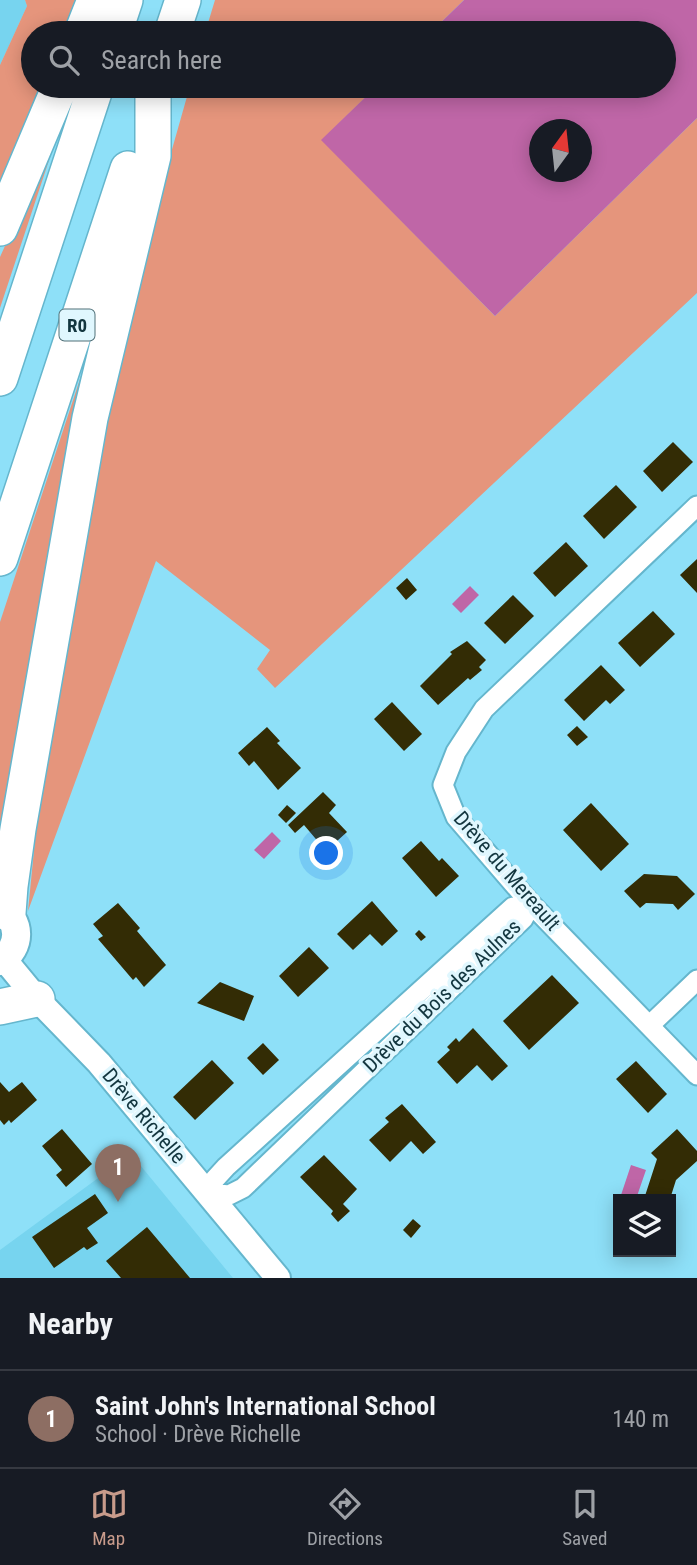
<!DOCTYPE html>
<html lang="en">
<head>
<meta charset="utf-8">
<style>
	body { margin:0; font-family:"Roboto Condensed",sans-serif; background:#242831; color:#f1f3f6 }
	.controls { position:absolute; right:21px; bottom:21px; display:grid; overflow:hidden; border-radius:0px; box-shadow:0 4px 18px #0003 }
	.controls button { width:63px; height:63px; display:grid; place-items:center; padding:0; border:0; border-bottom:2px solid #363941; background:#171b24; color:#f1f3f6; font:35px sans-serif }
	.compass { position:absolute; left:529px; top:119px; width:63px; height:63px; border-radius:50%; background:#171b24; box-shadow:0 4px 18px #0003; rotate:15deg }
	.you { position:absolute; left:327px; top:854px; width:24px; height:24px; margin:-18px; border:5px solid #fff; border-radius:50%; background:#1a73e8; box-shadow:0 0 0 10px #1a73e833 }
	.badge { display:grid; place-items:center; width:46px; height:46px; border-radius:50%; background:#c89b8b; color:#fff; font-size:23px; font-weight:700 }
	.pin { position:absolute; translate:-50% -58px; filter:drop-shadow(0 2px 4px #0008) }
	.pin::after { content:''; position:absolute; top:37px; width:24px; height:21px; background:inherit; clip-path:polygon(0 0,100% 0,50% 100%) }
	.list { margin:0; padding:0; list-style:none }
	h2 { display:flex; justify-content:space-between; align-items:center; height:91px; margin:0; padding:0 28px; font-size:30px }
	h2 small { font-size:23px; font-weight:400; color:#9ea1a6 }
	.list li { display:grid; grid-template-columns:46px 1fr auto; gap:21px; align-items:center; box-sizing:border-box; height:98px; padding:0 28px; border-top:2px solid #363941 }
	.list b { display:block; font-size:26px; white-space:nowrap }
	.list p { margin:0; font-size:23px; white-space:nowrap; color:#9ea1a6 }
	.list em { font-size:23px; font-style:normal; color:#9ea1a6 }
	.icon { flex:none; width:38px; height:38px; fill:none; stroke:currentColor; stroke-width:2; stroke-linecap:round; stroke-linejoin:round }
	.map { position:relative; flex:none; width:697px; height:1278px; overflow:hidden }
	.search { position:absolute; background:#171b24; box-shadow:0 4px 18px #0003; left:21px; right:21px; top:21px; height:77px; display:flex; align-items:center; gap:18px; box-sizing:border-box; padding:0 24px; border-radius:38px; color:#9ea1a6; font-size:26px }
	.sheet { height:189px; background:#171b24 }
	nav { display:flex; justify-content:space-around; align-items:center; box-sizing:border-box; height:98px; border-top:2px solid #363941; background:#171b24; font-size:19px; color:#9ea1a6 }
	nav a { display:grid; justify-items:center; gap:4px }
	nav .on { color:#c89b8b }
	.map>svg:first-child { display:block }
	.built { fill:#77d4ef }
	.green { fill:#e5957c }
	.water { fill:#bf66a7; fill-rule:evenodd }
	.building { fill:#332c05 }
	.lines { fill:none; stroke-linecap:round; stroke-linejoin:round }
	.minor-casing { stroke:#65b6cd; stroke-width:23 }
	.tertiary-casing { stroke:#65b6cd; stroke-width:28 }
	.secondary-casing { stroke:#65b6cd; stroke-width:32 }
	.motorway-casing { stroke:#65b6cd; stroke-width:38 }
	.minor { stroke:#fff; stroke-width:19 }
	.tertiary { stroke:#fff; stroke-width:24 }
	.secondary { stroke:#fff; stroke-width:28 }
	.motorway { stroke:#fff; stroke-width:35 }
	.labels { text-anchor:middle; stroke-width:7; stroke-linejoin:round; paint-order:stroke }
	.shield { fill:#e0f7fe; stroke:#507078; stroke-width:2 }
	.shield-label { font-size:19px; font-weight:bold; fill:#13363f }
	.street-label { font-size:21px; fill:#13363f; stroke:#e0f7fe }
</style>
</head>
<body>
<div class="map">
<svg width="697" height="1278" viewBox="0 0 697 1278">
	<rect width="100%" height="100%" fill="#8ee0f8"/>
	<!-- built -->
	<path class="built" d="M 0,0 L 25,0 L 27,6 L 0,65 Z
		M 131,1154 L 233,1278 L 0,1278 L 0,1250 Z"/>
	<!-- green -->
	<path class="green" d="M 25,0 L 80,0 L 66,33 L 33,33 L 33,86 L 44,86 L 0,186 L 0,65 L 27,6 Z
		M 215,0 L 464,0 L 430,33 L 205,33 Z
		M 190,86 L 377,86 L 322,140 L 495,316 L 697,118 L 697,293 L 275,688 L 257,669 L 270,650 L 156,561 L 28,911 L 36,830 L 98,462 L 117,372 L 169,160 Z
		M 64,115 L 0,308 L 0,257 Z
		M 105,303 L 0,869 L 0,622 Z"/>
	<!-- water -->
	<path class="water" d="M 464,0 L 697,0 L 697,118 L 495,316 L 321,140 L 377,86 L 664,86 L 664,33 L 430,33 ZM 540,130 L 582,130 L 582,172 L 540,172 Z
		M 470,586 L 479,595 L 461,613 L 452,604 Z
		M 272,832 L 281,841 L 264,859 L 254,850 Z
		M 631,1165 L 646,1170 L 636,1199 L 620,1198 Z"/>
	<!-- building -->
	<path class="building" d="M 673,442 L 693,462 L 662,492 L 643,471 Z
		M 616,485 L 637,507 L 604,539 L 583,516 Z
		M 566,542 L 588,566 L 555,597 L 533,573 Z
		M 697,559 L 697,593 L 680,575 Z
		M 407,578 L 417,590 L 406,600 L 396,588 Z
		M 513,595 L 534,616 L 505,644 L 484,623 Z
		M 653,611 L 675,634 L 640,667 L 618,643 Z
		M 467,641 L 486,660 L 479,667 L 482,670 L 470,680 L 468,678 L 438,705 L 420,686 L 452,654 L 450,652 Z
		M 601,665 L 625,690 L 610,704 L 606,700 L 584,721 L 564,700 Z
		M 392,702 L 422,734 L 404,751 L 374,719 Z
		M 577,726 L 588,737 L 577,746 L 567,735 Z
		M 267,727 L 280,741 L 277,743 L 301,768 L 278,790 L 254,761 L 249,766 L 238,753 Z
		M 323,792 L 336,805 L 329,813 L 347,832 L 326,851 L 304,825 L 295,833 L 288,825 Z
		M 591,803 L 629,844 L 601,871 L 563,830 Z
		M 287,805 L 296,813 L 286,823 L 278,815 Z
		M 421,841 L 439,861 L 442,858 L 459,876 L 436,897 L 402,858 Z
		M 644,874 L 677,876 L 695,894 L 678,910 L 673,904 L 646,903 L 640,908 L 624,891 Z
		M 372,901 L 398,931 L 382,946 L 370,934 L 353,950 L 337,934 Z
		M 118,903 L 140,928 L 137,931 L 166,965 L 144,987 L 136,977 L 133,980 L 98,939 L 103,936 L 93,924 Z
		M 419,930 L 426,937 L 421,941 L 415,934 Z
		M 309,947 L 329,968 L 298,997 L 279,976 Z
		M 552,975 L 579,1003 L 529,1050 L 503,1021 Z
		M 220,982 L 254,996 L 244,1021 L 197,1003 Z
		M 473,1028 L 508,1066 L 492,1081 L 477,1065 L 457,1084 L 437,1062 L 450,1050 L 447,1047 L 456,1038 L 459,1042 Z
		M 263,1043 L 279,1060 L 263,1075 L 247,1058 Z
		M 212,1060 L 234,1083 L 195,1120 L 173,1097 Z
		M 636,1061 L 667,1094 L 648,1113 L 616,1079 Z
		M 0,1082 L 9,1092 L 22,1082 L 37,1100 L 11,1123 L 9,1120 L 4,1125 L 0,1120 Z
		M 402,1104 L 436,1142 L 423,1154 L 411,1141 L 390,1162 L 369,1140 L 389,1122 L 385,1118 Z
		M 62,1129 L 92,1164 L 66,1187 L 56,1175 L 62,1170 L 42,1146 Z
		M 677,1129 L 697,1151 L 697,1161 L 676,1180 L 670,1199 L 644,1199 L 657,1159 L 651,1153 Z
		M 324,1155 L 357,1189 L 343,1204 L 350,1211 L 338,1222 L 331,1214 L 333,1211 L 300,1177 Z
		M 95,1194 L 108,1213 L 87,1228 L 98,1243 L 87,1250 L 84,1247 L 54,1268 L 32,1237 Z
		M 413,1219 L 421,1226 L 411,1238 L 403,1230 Z
		M 147,1227 L 190,1278 L 121,1278 L 106,1261 Z"/>
	<g class="lines">
		<defs>
			<path id="minor" d="M 697,506 L 484,709 L 456,752 L 443,785 L 456,817 L 531,904 L 697,1075
				M 531,904 L 523,919 L 243,1188 L 229,1195 L 208,1193 L 215,1179 L 226,1167 L 513,907 Z
				M 650,1025 L 697,980"/>
			<path id="tertiary" d="M 4,959 L 37,999 L 99,1063 L 278,1278"/>
			<path id="secondary" d="M 0,907 C 21,921 22,947 0,961"/>
			<path id="motorway" d="M 82,33 L 95,0
				M 114,33 L 125,0
				M 172,33 L 183,0
				M 0,228 L 60,86
				M 0,378 L 96,86
				M 0,558 L 128,169
				M 8,913 L 10,886 L 18,829 L 90,418 L 153,156 L 153,91
				M 0,1007 L 37,999"/>
		</defs>
		<!-- minor casing -->
		<use href="#minor" class="minor-casing"/>
		<!-- tertiary casing -->
		<use href="#tertiary" class="tertiary-casing"/>
		<!-- secondary casing -->
		<use href="#secondary" class="secondary-casing"/>
		<!-- motorway casing -->
		<use href="#motorway" class="motorway-casing"/>
		<!-- minor -->
		<use href="#minor" class="minor"/>
		<!-- tertiary -->
		<use href="#tertiary" class="tertiary"/>
		<!-- secondary -->
		<use href="#secondary" class="secondary"/>
		<!-- motorway -->
		<use href="#motorway" class="motorway"/>
	</g>
	<g class="labels">
		<!-- shield labels -->
		<rect class="shield" x="59.5" y="309.5" width="35" height="31" rx="5"/>
		<g class="shield-label">
			<text x="77" y="332">R0</text>
		</g>
		<!-- street labels -->
		<g class="street-label">
			<text transform="translate(507 871) rotate(49)" y="7">Drève du Mereault</text>
			<text transform="translate(442 996) rotate(-44)" y="7">Drève du Bois des Aulnes</text>
			<text transform="translate(144 1116) rotate(50)" y="7">Drève Richelle</text>
		</g>
	</g>
</svg>
<div class="controls">
<button><svg class="icon" aria-label="layers" viewBox="0 0 24 24"><path d="M12 4l9 5-9 5-9-5zM3 14l9 5 9-5"/></svg></button>
</div>
<svg class="compass" viewBox="-18 -18 36 36"><path d="M0-13l5 13h-10z" fill="#e53935"/><path d="M0 13l5-13h-10z" fill="#9ea1a6"/></svg>
<div class="you"></div>
<div class="pin badge" style="left:118px;top:1202px;background:#8d6e63">1</div>
<div class="search"><svg class="icon" aria-label="search" viewBox="0 0 24 24"><circle cx="10" cy="10" r="6"/><path d="M15 15l6 6"/></svg>Search here</div>
</div>
<section class="sheet">
<h2>Nearby<small></small></h2>
<ul class="list">
<li><span class="badge" style="background:#8d6e63">1</span><div><b>Saint John's International School</b><p>School · Drève Richelle</p></div><em>140 m</em></li>
</ul>
</section>
<nav>
<a class="on"><svg class="icon" aria-label="map" viewBox="0 0 24 24"><path d="M3 6l6-2 6 2 6-2v14l-6 2-6-2-6 2zM9 4v14M15 6v14"/></svg>Map</a>
<a><svg class="icon" aria-label="directions" viewBox="0 0 24 24"><path d="M12 3l9 9-9 9-9-9zM9 14v-3h6M13 9l2 2-2 2"/></svg>Directions</a>
<a><svg class="icon" aria-label="saved" viewBox="0 0 24 24"><path d="M7 4h10v16l-5-4-5 4z"/></svg>Saved</a>
</nav>
</body>
</html>
